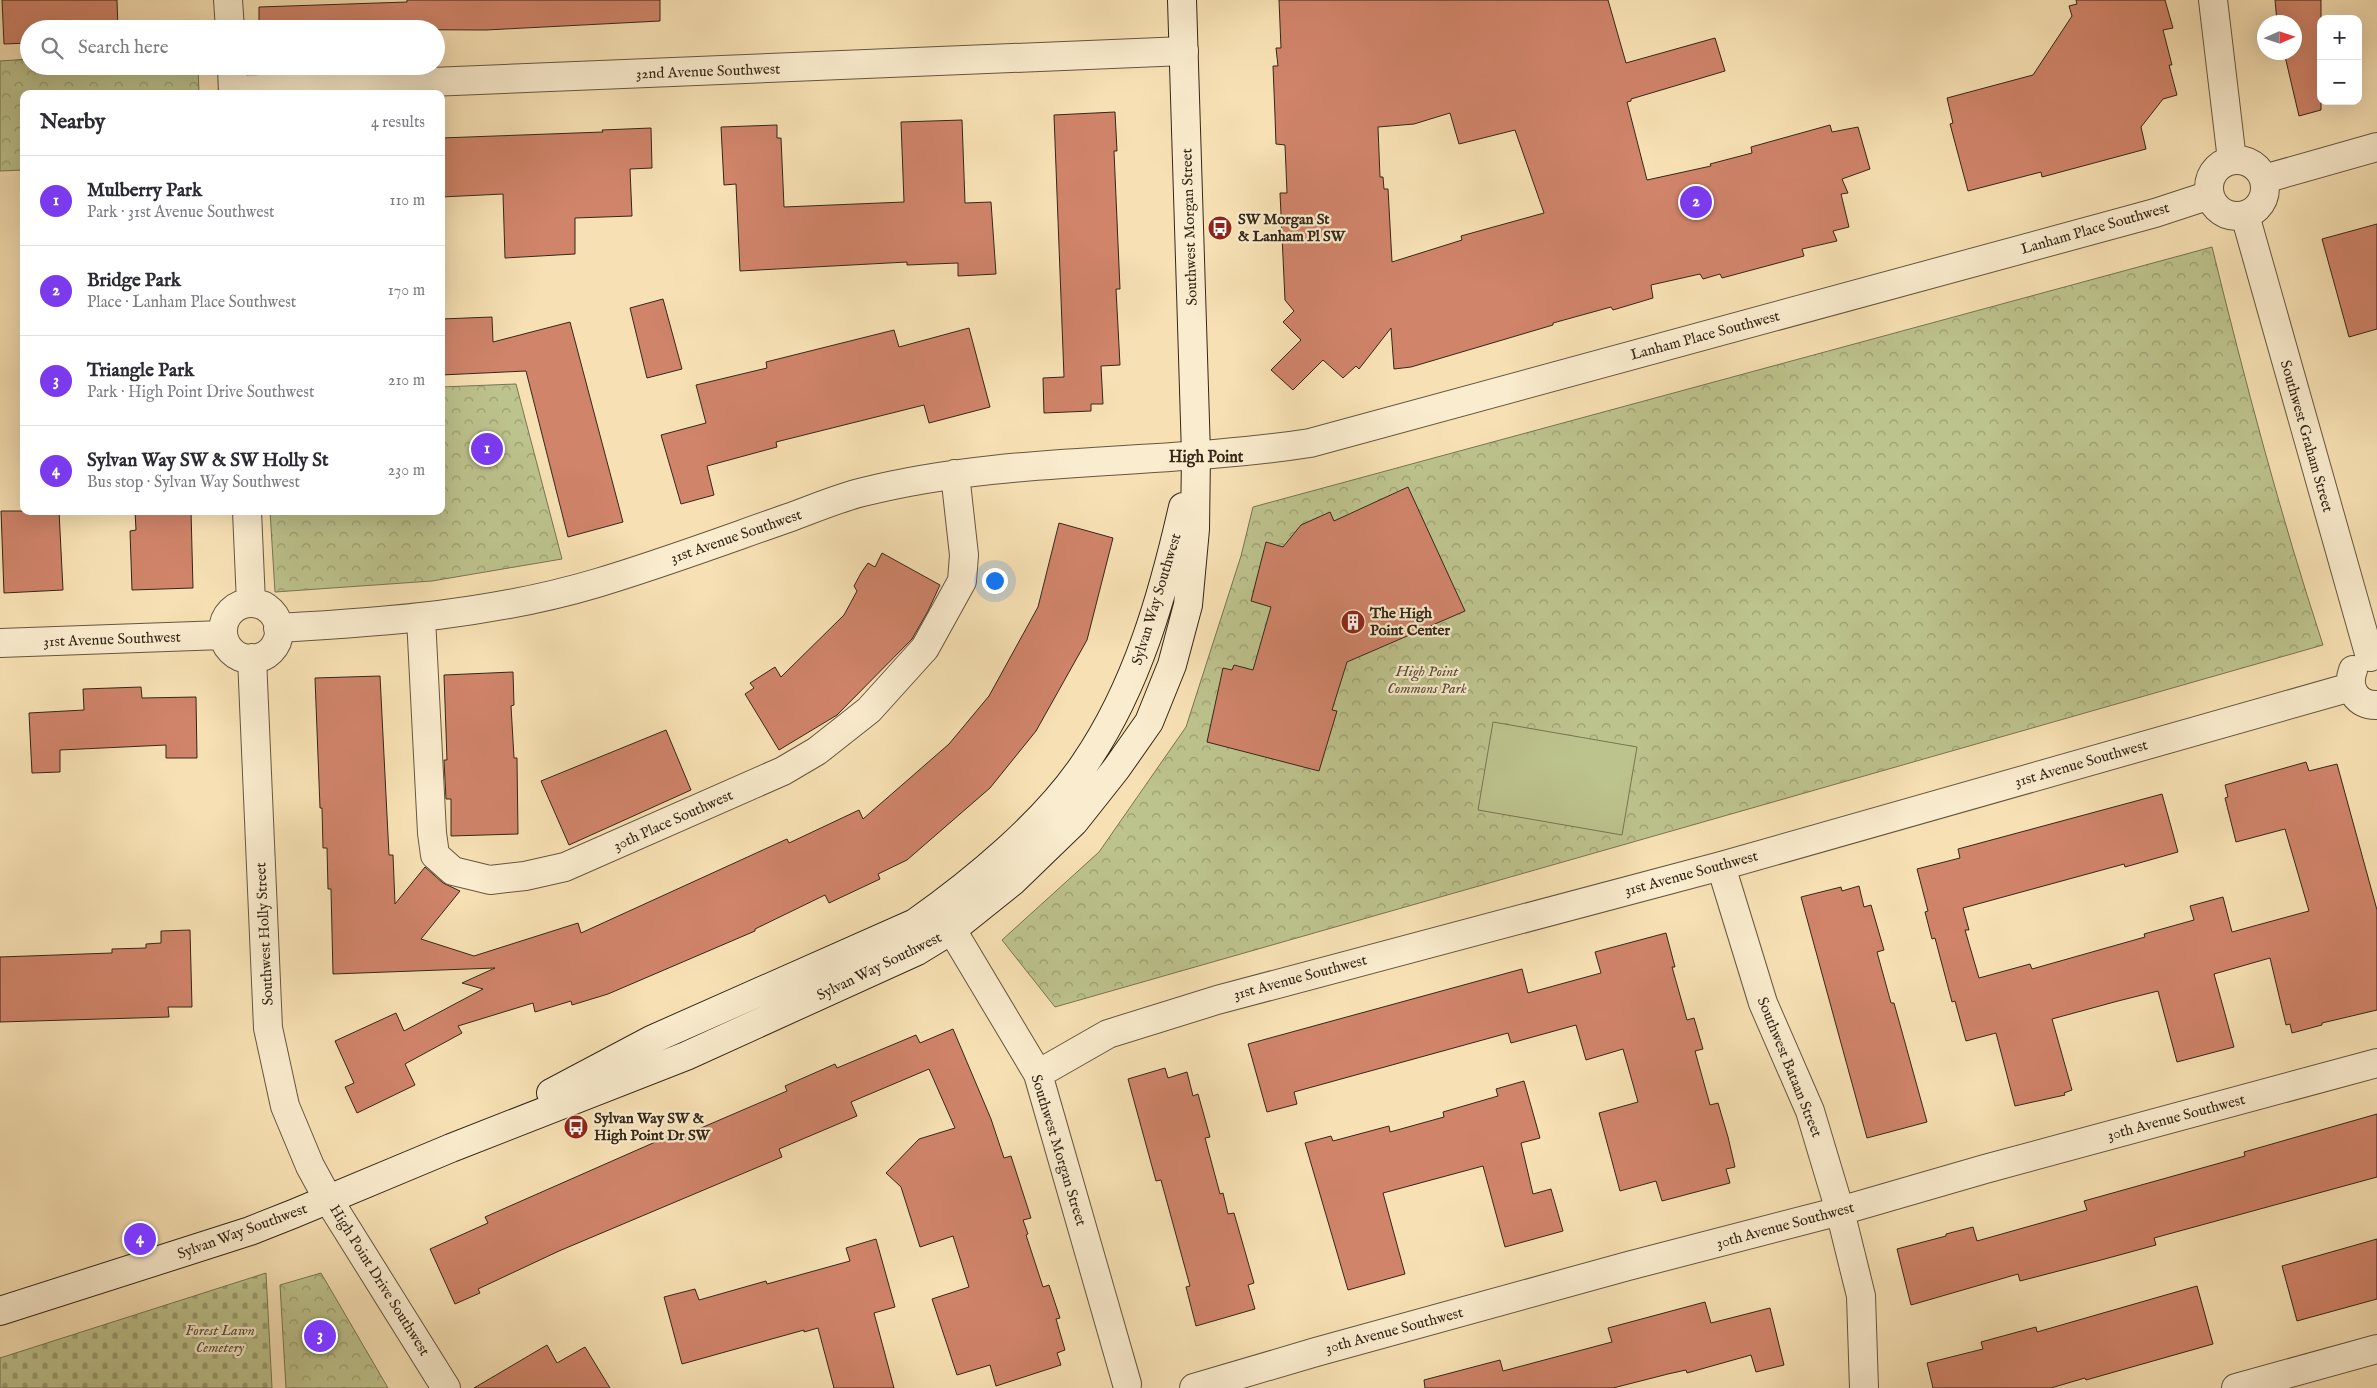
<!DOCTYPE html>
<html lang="en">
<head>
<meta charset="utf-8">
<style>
	body { margin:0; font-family:"IM FELL English",serif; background:#f2f2f3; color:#2b2b33 }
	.controls { position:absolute; right:15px; top:15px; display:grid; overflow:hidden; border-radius:10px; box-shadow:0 5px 20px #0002 }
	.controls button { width:45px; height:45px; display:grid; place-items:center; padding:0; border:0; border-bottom:1px solid #e1e1e2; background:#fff; color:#2b2b33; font:25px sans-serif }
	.compass { position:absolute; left:2257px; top:15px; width:45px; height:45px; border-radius:50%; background:#fff; box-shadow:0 5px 20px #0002; rotate:87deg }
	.you { position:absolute; left:994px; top:580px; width:18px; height:18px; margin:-12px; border:4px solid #fff; border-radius:50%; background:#1a73e8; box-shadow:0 0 0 8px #1a73e833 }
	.badge { display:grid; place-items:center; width:32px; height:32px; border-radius:50%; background:#7c3aed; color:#fff; font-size:16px; font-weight:700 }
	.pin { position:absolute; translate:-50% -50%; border:2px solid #fff; box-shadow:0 1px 5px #0006 }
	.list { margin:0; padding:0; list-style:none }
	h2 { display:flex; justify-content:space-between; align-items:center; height:65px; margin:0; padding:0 20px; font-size:21px }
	h2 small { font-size:16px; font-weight:400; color:#7c7c81 }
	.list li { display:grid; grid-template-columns:32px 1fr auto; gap:15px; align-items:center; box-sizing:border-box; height:90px; padding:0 20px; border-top:1px solid #e1e1e2 }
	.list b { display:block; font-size:19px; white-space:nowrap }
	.list p { margin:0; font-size:16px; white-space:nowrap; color:#7c7c81 }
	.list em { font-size:16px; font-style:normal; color:#7c7c81 }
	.icon { flex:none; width:28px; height:28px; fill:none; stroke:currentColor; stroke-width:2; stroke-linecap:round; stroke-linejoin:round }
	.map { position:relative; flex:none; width:2377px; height:1388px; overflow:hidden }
	.search { position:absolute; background:#fff; box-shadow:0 5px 20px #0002; left:20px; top:20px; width:425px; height:55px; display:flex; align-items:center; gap:12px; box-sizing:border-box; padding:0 18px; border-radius:28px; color:#7c7c81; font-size:19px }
	.panel { position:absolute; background:#fff; box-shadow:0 5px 20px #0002; left:20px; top:90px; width:425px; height:425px; border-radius:10px }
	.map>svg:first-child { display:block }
	.forest { fill:url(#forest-crowns); stroke:#787552 }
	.cemetery { fill:url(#cemetery-stones); stroke:#787552 }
	.pitch { fill:#bdc38d; stroke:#787552 }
	.building { fill:#d0846a; stroke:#342718; fill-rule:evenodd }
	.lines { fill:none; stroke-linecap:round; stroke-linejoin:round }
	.street-casing { stroke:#65563f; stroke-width:30 }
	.secondary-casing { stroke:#342718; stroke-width:30 }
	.street { stroke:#faecce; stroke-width:28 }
	.secondary { stroke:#faecce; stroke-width:28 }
	.labels { text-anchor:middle; stroke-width:4.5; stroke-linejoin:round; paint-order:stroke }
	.street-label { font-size:15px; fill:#342718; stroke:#faecce }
	.poi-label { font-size:15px; font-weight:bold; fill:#342718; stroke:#faecce; text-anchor:start }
	.park-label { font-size:15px; font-style:italic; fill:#564e35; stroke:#faecce }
	.neighbourhood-label { font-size:16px; font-weight:bold; fill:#342718; stroke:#faecce }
</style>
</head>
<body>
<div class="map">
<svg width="2377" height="1388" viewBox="0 0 2377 1388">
	<defs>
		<pattern id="forest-crowns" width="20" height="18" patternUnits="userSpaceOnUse" patternTransform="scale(1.25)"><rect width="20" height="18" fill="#bdc38d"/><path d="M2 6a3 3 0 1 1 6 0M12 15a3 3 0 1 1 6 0" fill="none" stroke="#9a9e72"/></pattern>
		<pattern id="cemetery-stones" width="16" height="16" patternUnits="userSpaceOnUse" patternTransform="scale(1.25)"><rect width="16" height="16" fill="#bdc38d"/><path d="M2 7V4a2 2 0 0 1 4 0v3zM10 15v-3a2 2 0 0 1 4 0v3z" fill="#9a9e72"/></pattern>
	</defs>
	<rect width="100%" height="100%" fill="#f7e1b4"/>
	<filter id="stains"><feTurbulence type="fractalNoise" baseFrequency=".004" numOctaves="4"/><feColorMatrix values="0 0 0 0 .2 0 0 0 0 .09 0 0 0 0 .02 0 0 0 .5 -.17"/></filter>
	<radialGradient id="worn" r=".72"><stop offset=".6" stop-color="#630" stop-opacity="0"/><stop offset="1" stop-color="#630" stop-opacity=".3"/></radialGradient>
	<!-- forest -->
	<path class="forest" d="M 29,59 L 29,66 L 198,66 L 199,94 L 24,94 L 24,170 L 0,171 L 0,61 Z
		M 2212,247 C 2245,381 2280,514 2323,645 L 1055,1007 L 1002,940 L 1099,852 L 1186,727 L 1241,556 L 1253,507 Z
		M 516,384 L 562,559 L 432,581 L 275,592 L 270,511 L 441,511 L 441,387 Z
		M 321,1273 L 388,1388 L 286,1388 L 280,1285 Z"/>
	<!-- cemetery -->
	<path class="cemetery" d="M 266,1273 L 272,1388 L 0,1388 L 0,1358 Z"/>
	<!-- pitch -->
	<path class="pitch" d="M 1493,722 L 1637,747 L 1622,835 L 1478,810 Z"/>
	<!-- building -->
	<path class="building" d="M 2,0 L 117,0 L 118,29 L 29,29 L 29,43 L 4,44 Z
		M 407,0 L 660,0 L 660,21 L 486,30 L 259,29 L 259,7 L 407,2 Z
		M 1279,0 L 1608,0 L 1626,63 L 1715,38 L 1725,71 L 1631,99 L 1631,101 L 1627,102 L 1647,180 L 1711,166 L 1710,164 L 1752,153 L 1751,147 L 1830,125 L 1832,132 L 1858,127 L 1870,169 L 1842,179 L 1848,193 L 1841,194 L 1849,227 L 1833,231 L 1837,241 L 1802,249 L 1804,256 L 1722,278 L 1720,274 L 1703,279 L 1700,274 L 1651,285 L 1653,298 L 1613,310 L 1611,307 L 1553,323 L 1553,325 L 1411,367 L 1394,369 L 1391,328 L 1359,369 L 1356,366 L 1343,378 L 1323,360 L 1293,390 L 1271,370 L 1301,340 L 1283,322 L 1294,311 L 1285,300 L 1280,193 L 1287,193 L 1285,145 L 1276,144 L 1275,116 L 1273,66 L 1278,66 L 1276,48 L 1281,48 ZM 1450,113 L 1459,144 L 1515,130 L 1544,213 L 1461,236 L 1462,240 L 1392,262 L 1388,189 L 1384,189 L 1383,177 L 1380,177 L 1378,127 L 1414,124 Z
		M 2076,0 L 2165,0 L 2173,28 L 2163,30 L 2172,65 L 2169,65 L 2177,95 L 2163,99 L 2141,127 L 2146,149 L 2042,177 L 2041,172 L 1968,191 L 1950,124 L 1953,123 L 1947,98 L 2033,75 L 2072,16 L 2069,6 L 2077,4 Z
		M 2275,0 L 2321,0 L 2321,110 L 2299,116 L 2284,52 L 2294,52 L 2294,22 L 2277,22 Z
		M 1115,112 L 1117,151 L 1114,151 L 1120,289 L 1116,289 L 1120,365 L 1101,366 L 1103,404 L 1091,404 L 1091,411 L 1044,413 L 1043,378 L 1064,377 L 1054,115 Z
		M 962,120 L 965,203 L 991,202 L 996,274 L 958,276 L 958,263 L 907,265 L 907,262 L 740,271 L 736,184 L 724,185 L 721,127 L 777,125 L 777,138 L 781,138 L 784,207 L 904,202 L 901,122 Z
		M 651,128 L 652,168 L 630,169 L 632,216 L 575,218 L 575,254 L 505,258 L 503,194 L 441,197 L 441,138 L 603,132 L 602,130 Z
		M 2377,224 L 2377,329 L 2349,337 L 2322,239 Z
		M 663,299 L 682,369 L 647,378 L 630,308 Z
		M 492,317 L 493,342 L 570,322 L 623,522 L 568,537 L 526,371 L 441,375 L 441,319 Z
		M 969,328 L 990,407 L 929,423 L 924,405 L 776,442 L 777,447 L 707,466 L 714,495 L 681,504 L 661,435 L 706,423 L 696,385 L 767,368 L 766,362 L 894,330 L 899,347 Z
		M 1408,487 L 1465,611 L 1347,662 L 1332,710 L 1337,711 L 1319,771 L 1207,742 L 1223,668 L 1232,670 L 1234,665 L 1253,670 L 1271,607 L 1251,601 L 1266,542 L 1283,547 L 1301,525 L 1330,512 L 1334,521 Z
		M 1,511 L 59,511 L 63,590 L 4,593 Z
		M 135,511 L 191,511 L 193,588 L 132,590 L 130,531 L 136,530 Z
		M 1059,523 L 1113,538 L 1087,640 L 1036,731 L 990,788 L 907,860 L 878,874 L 880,879 L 829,903 L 825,895 L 755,929 L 755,931 L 608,994 L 572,1005 L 571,1001 L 535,1012 L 533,1003 L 458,1026 L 462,1033 L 405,1064 L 415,1085 L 357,1113 L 345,1087 L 354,1083 L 335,1041 L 396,1013 L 404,1031 L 483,989 L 462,983 L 495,968 L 333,974 L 331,889 L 328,889 L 327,848 L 323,848 L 322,808 L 320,808 L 315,678 L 380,676 L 389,855 L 393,855 L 395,904 L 425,867 L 443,883 L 460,891 L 421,939 L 474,956 L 578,923 L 581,933 L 787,839 L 789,843 L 859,810 L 863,819 L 949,744 L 989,696 L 1038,607 Z
		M 882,553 L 940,585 L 928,611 L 912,639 L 837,715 L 779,750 L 745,694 L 754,688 L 750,683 L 775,667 L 781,677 L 844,615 L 857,591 L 854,586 L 861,573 L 868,563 L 875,567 Z
		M 513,672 L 514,705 L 511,706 L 514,758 L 517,758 L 518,834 L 451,836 L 451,799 L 446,799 L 444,760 L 447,760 L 444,675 Z
		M 141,687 L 142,698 L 196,697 L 197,758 L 166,758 L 166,745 L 60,750 L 60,772 L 32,773 L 29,713 L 84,710 L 83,689 Z
		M 666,730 L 691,790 L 569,845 L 541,781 Z
		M 2306,762 L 2309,771 L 2337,764 L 2377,910 L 2377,1010 L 2322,1023 L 2322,1025 L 2292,1033 L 2290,1024 L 2286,1025 L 2270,958 L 2214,974 L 2234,1047 L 2177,1062 L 2158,991 L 2118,1001 L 2052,1019 L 2072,1090 L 2064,1093 L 2065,1095 L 2015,1106 L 1996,1033 L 1966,1041 L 1955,1001 L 1952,1002 L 1935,938 L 1932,939 L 1925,912 L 1928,911 L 1917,869 L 1960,858 L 1958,849 L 2162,794 L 2178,852 L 2125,867 L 2124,864 L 1963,908 L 1969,930 L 1965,930 L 1979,978 L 2030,964 L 2032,969 L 2145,937 L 2144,934 L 2194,920 L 2190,906 L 2223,897 L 2232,932 L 2309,911 L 2285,829 L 2236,842 L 2225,798 L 2228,797 L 2225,785 Z
		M 1859,886 L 1864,907 L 1871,905 L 1884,950 L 1877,952 L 1891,1003 L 1894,1003 L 1927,1122 L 1867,1138 L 1801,897 L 1841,887 L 1842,891 Z
		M 190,930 L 192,1007 L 168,1007 L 169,1017 L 0,1022 L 0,957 L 112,953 L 112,949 L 146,948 L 146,944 L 161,943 L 161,931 Z
		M 1666,933 L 1675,967 L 1672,967 L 1687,1020 L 1694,1018 L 1703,1049 L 1695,1051 L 1710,1105 L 1718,1103 L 1728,1137 L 1735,1167 L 1726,1169 L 1730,1183 L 1662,1201 L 1656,1181 L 1620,1191 L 1599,1113 L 1638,1102 L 1623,1049 L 1586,1060 L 1576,1025 L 1511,1043 L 1508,1033 L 1294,1092 L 1297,1104 L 1267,1112 L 1248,1044 L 1522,969 L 1528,993 L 1601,973 L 1595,952 Z
		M 953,1029 L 991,1119 L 1004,1158 L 1011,1156 L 1031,1218 L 1023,1220 L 1028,1234 L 1026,1235 L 1043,1287 L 1049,1285 L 1060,1318 L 1056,1319 L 1065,1350 L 1057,1353 L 1061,1365 L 996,1386 L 990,1365 L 957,1375 L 932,1299 L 969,1287 L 953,1236 L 920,1247 L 901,1187 L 886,1173 L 919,1139 L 955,1128 L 929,1069 L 851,1102 L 857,1116 L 779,1149 L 782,1157 L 559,1251 L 478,1289 L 480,1293 L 455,1304 L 430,1249 L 488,1223 L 485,1217 L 678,1132 L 680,1137 L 787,1091 L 785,1086 L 835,1064 L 837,1068 L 916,1035 L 920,1043 Z
		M 1165,1068 L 1168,1078 L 1187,1072 L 1193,1096 L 1198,1094 L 1210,1137 L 1205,1138 L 1220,1194 L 1223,1193 L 1228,1214 L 1234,1213 L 1254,1283 L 1248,1285 L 1255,1309 L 1196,1326 L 1186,1287 L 1190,1286 L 1161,1180 L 1156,1181 L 1128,1079 Z
		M 1524,1081 L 1540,1138 L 1521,1143 L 1533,1194 L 1551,1189 L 1563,1231 L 1505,1247 L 1483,1166 L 1383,1193 L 1405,1274 L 1348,1290 L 1305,1143 L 1331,1136 L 1333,1141 L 1389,1126 L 1390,1132 L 1444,1117 L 1443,1112 L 1498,1096 L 1496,1089 Z
		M 2377,1114 L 2377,1177 L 2154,1238 L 2156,1245 L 2101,1260 L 2020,1281 L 2018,1274 L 1911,1305 L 1897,1249 L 1946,1236 L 1946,1234 L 1973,1227 L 1977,1241 L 2087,1210 L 2084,1201 L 2245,1156 L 2244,1152 Z
		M 876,1239 L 895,1307 L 874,1313 L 894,1388 L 834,1388 L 818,1328 L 804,1332 L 804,1330 L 682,1364 L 664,1297 L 695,1289 L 699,1300 L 766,1281 L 767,1284 L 850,1261 L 846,1248 Z
		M 2377,1239 L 2377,1299 L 2297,1321 L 2282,1266 Z
		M 2197,1286 L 2213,1344 L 2086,1380 L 2085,1378 L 2051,1388 L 1933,1388 L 1927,1363 L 1983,1349 L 1981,1342 L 2036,1327 L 2037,1332 Z
		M 1705,1302 L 1711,1323 L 1770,1308 L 1784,1365 L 1756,1372 L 1751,1355 L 1687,1373 L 1686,1370 L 1668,1374 L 1613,1388 L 1425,1388 L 1424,1380 L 1500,1360 L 1503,1371 L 1612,1342 L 1608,1328 Z
		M 547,1345 L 557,1363 L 585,1347 L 610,1388 L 474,1388 Z"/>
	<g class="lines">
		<defs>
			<path id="street" d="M 228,0 L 230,29
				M 2213,0 L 2232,160
				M 232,66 L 233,94
				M 233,90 L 1184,51
				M2209 188a28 28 0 1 1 56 0a28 28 0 1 1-56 0Z
				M 2264,179 L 2377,147
				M 2245,215 L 2370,657
				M 247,511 L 251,603
				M223 631a28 28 0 1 1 56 0a28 28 0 1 1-56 0Z
				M 421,618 L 432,833 L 435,855 L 453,871 L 490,880 L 525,876 L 565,867 L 783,771 L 817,751 L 869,710 L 925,648 L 962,581 L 964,555 L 955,474
				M 278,628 C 386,622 493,614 597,583 C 661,564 725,540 788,518 C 813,509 838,498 863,492 C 1010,455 1162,466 1310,443 L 2155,213 L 2210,195
				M 0,643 L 223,635
				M 252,658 L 268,1028 L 285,1106 L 310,1166 L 328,1199 L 446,1388
				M 2353,670 C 2346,688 2357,706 2377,705
				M 1721,866 L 1763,1003 L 1810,1111 L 1840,1211 L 1861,1296 L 1864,1388
				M 940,910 L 1038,1074 L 1127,1384
				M 1038,1074 L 1108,1034 L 1217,1000 L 1721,866 L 2351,687
				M 1194,1388 L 1316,1352 L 1628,1266 L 1840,1211 L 1985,1169 L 2377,1063
				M 2236,1388 L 2377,1349"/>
			<path id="secondary" d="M 551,1093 L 651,1040 L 915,923 C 973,882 1045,823 1085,763 C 1137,687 1163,595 1183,507
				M 0,1311 L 250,1231 L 293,1214 L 451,1148 L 686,1056 L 917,951 L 953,929 L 1013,881 L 1074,822 L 1116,769 L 1149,722 L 1172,665 L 1188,605 L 1195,529 L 1196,454 L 1182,0"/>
		</defs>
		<!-- street casing -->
		<use href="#street" class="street-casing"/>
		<!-- secondary casing -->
		<use href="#secondary" class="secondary-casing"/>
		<!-- street -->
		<use href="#street" class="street"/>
		<!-- secondary -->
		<use href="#secondary" class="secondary"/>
	</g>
	<!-- icons -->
	<defs>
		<symbol id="bus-disc" viewBox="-11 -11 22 22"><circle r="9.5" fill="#8f2418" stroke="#faecce"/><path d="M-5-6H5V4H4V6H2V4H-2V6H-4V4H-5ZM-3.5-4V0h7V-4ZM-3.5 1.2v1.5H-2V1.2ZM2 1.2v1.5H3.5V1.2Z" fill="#fff"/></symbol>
		<symbol id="building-disc" viewBox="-11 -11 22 22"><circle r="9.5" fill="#8f2418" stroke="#faecce"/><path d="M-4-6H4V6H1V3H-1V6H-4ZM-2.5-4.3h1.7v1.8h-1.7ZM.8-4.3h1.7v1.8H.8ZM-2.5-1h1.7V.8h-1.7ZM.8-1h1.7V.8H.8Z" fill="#fff"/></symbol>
	</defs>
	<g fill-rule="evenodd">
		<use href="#bus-disc" x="1206" y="214" width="28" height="28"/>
		<use href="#building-disc" x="1339" y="608" width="28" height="28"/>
		<use href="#bus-disc" x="562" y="1113" width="28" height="28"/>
	</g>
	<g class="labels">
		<!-- street labels -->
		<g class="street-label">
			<text transform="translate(708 71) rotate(-2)" y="5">32nd Avenue Southwest</text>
			<text transform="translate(1189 227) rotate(-92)" y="5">Southwest Morgan Street</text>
			<text transform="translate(2095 228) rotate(-16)" y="5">Lanham Place Southwest</text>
			<text transform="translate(1705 335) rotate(-15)" y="5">Lanham Place Southwest</text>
			<text transform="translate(2307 436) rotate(74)" y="5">Southwest Graham Street</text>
			<text transform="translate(736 536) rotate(-19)" y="5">31st Avenue Southwest</text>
			<text transform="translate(1156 599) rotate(-73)" y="5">Sylvan Way Southwest</text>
			<text transform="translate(112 639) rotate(-2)" y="5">31st Avenue Southwest</text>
			<text transform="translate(2081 763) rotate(-16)" y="5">31st Avenue Southwest</text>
			<text transform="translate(673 820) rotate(-24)" y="5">30th Place Southwest</text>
			<text transform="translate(1691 873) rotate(-15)" y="5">31st Avenue Southwest</text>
			<text transform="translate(264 934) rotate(-93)" y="5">Southwest Holly Street</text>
			<text transform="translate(879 966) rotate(-26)" y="5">Sylvan Way Southwest</text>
			<text transform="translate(1300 977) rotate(-15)" y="5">31st Avenue Southwest</text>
			<text transform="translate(1790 1067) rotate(68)" y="5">Southwest Bataan Street</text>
			<text transform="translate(2176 1117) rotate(-15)" y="5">30th Avenue Southwest</text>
			<text transform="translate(1059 1150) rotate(73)" y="5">Southwest Morgan Street</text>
			<text transform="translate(1785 1225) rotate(-15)" y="5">30th Avenue Southwest</text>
			<text transform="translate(242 1231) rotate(-20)" y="5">Sylvan Way Southwest</text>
			<text transform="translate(380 1280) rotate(58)" y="5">High Point Drive Southwest</text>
			<text transform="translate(1394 1330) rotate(-15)" y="5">30th Avenue Southwest</text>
		</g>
		<!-- poi labels -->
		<g class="poi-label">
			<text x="1238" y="224">SW Morgan St<tspan x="1238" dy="17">&amp; Lanham Pl SW</tspan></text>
			<text x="1370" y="618">The High<tspan x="1370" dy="17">Point Center</tspan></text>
			<text x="594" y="1123">Sylvan Way SW &amp;<tspan x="594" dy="17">High Point Dr SW</tspan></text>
		</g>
		<!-- park labels -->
		<g class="park-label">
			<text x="1427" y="676">High Point<tspan x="1427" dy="17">Commons Park</tspan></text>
			<text x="220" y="1335">Forest Lawn<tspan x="220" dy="17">Cemetery</tspan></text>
		</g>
		<!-- neighbourhood labels -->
		<g class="neighbourhood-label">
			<text x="1206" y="462">High Point</text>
		</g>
	</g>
	<rect width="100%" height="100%" filter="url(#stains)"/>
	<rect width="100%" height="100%" fill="url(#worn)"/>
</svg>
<div class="controls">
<button>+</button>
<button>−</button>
</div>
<svg class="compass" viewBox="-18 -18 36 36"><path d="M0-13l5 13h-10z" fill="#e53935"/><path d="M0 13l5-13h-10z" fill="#7c7c81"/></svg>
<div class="you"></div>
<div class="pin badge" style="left:487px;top:449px">1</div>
<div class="pin badge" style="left:1696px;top:202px">2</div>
<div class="pin badge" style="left:320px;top:1336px">3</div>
<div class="pin badge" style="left:140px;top:1239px">4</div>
<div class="search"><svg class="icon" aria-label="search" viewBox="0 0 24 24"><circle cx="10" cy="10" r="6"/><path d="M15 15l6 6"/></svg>Search here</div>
<section class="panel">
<h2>Nearby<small>4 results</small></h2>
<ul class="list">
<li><span class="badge">1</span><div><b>Mulberry Park</b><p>Park · 31st Avenue Southwest</p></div><em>110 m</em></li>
<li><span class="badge">2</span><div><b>Bridge Park</b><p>Place · Lanham Place Southwest</p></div><em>170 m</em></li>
<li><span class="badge">3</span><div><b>Triangle Park</b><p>Park · High Point Drive Southwest</p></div><em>210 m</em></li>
<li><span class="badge">4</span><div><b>Sylvan Way SW &amp; SW Holly St</b><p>Bus stop · Sylvan Way Southwest</p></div><em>230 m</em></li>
</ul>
</section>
</div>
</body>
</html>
